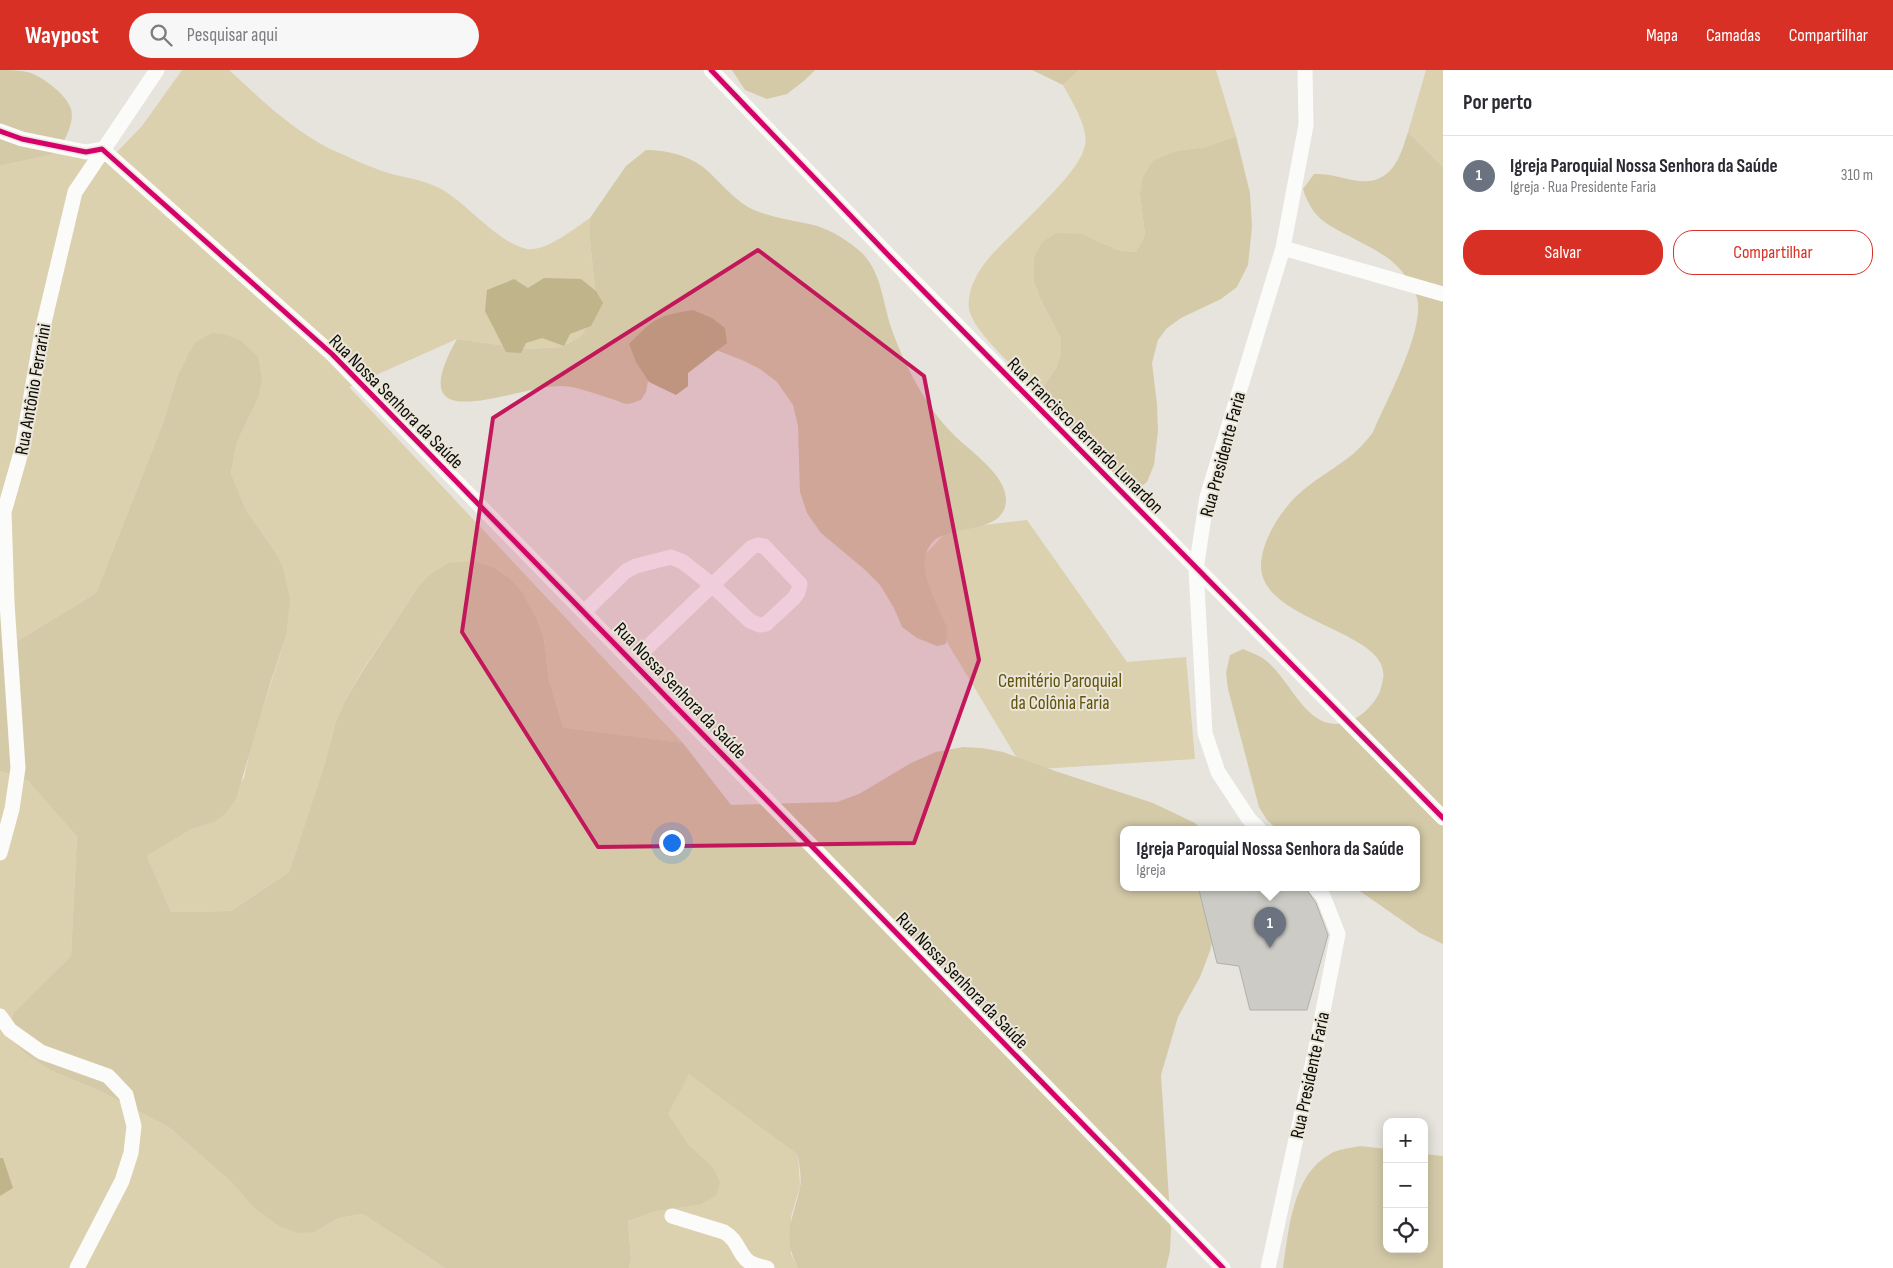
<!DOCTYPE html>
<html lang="pt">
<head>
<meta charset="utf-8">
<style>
	body { margin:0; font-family:"Sofia Sans Condensed",sans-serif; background:#f7f7f7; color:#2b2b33 }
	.controls { position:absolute; right:15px; bottom:15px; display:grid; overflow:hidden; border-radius:10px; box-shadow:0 2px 12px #0003 }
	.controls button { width:45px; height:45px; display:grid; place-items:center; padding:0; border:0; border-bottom:1px solid #e1e1e2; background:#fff; color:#2b2b33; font:25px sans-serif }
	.you { position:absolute; left:671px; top:772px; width:18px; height:18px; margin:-12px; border:4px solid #fff; border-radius:50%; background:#1a73e8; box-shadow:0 0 0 8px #1a73e833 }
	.badge { display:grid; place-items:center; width:32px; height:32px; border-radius:50%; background:#d93025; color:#fff; font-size:16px; font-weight:700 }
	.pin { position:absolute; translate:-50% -41px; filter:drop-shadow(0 1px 2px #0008) }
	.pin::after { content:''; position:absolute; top:26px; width:18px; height:15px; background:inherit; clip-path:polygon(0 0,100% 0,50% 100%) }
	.popup { position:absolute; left:1120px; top:756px; width:300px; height:65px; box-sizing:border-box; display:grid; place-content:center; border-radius:10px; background:#fff; filter:drop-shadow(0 1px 4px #0005); font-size:16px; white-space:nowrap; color:#7c7c81 }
	.popup b { font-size:19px; color:#2b2b33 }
	.popup::after { content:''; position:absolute; left:50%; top:100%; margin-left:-10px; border:10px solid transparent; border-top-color:#fff }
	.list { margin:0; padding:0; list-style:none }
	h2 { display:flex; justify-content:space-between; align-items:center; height:65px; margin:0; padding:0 20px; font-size:21px }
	h2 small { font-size:16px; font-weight:400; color:#7c7c81 }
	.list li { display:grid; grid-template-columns:32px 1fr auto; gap:15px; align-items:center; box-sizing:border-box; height:80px; padding:0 20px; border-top:1px solid #e1e1e2 }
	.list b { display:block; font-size:19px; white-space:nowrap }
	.list p { margin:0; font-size:16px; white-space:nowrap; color:#7c7c81 }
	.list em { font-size:16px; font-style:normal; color:#7c7c81 }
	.actions { display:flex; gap:10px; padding:15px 20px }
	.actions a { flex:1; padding:11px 0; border:1px solid #d93025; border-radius:20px; text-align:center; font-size:18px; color:#d93025 }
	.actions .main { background:#d93025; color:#fff }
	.icon { flex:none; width:28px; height:28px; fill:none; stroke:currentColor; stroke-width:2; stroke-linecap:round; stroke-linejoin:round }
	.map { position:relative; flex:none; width:1443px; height:1198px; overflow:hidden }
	header { display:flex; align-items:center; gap:30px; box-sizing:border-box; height:70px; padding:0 25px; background:#d93025; color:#fff }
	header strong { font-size:24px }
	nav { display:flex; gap:28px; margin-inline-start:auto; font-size:18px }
	.search { width:350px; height:45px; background:#f7f7f7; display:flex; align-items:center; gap:12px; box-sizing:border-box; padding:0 18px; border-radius:28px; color:#7c7c81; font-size:19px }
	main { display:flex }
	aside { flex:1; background:#fff }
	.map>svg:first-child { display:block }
	.green { fill:#dbd1af }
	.forest { fill:#d4caa8 }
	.water { fill:#c0b48a }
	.building { fill:#cccbc5; stroke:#b0afa9 }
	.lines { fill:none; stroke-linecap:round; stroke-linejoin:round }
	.minor { stroke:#fbfbfa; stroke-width:15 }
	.cycleway-casing { stroke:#eae6d9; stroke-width:8 }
	.cycleway { stroke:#d6006c; stroke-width:5 }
	.marked { fill:#c2185b; fill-opacity:0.2; stroke:#c2185b; stroke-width:4; stroke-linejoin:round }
	.labels { text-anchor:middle; stroke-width:4; stroke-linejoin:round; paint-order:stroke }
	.street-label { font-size:19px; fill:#0d0c08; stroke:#eae6d9 }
	.park-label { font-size:19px; fill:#62510a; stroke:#eae6d9 }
</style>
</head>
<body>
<header>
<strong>Waypost</strong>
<div class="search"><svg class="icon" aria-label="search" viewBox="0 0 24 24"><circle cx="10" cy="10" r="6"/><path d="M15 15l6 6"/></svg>Pesquisar aqui</div>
<nav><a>Mapa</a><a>Camadas</a><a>Compartilhar</a></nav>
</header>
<main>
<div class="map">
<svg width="1443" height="1198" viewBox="0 0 1443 1198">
	<rect width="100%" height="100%" fill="#e6e4dd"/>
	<!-- green -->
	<path class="green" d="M 182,0 L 229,0 C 264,32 299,67 344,85 C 356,91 369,96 382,101 C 403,108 424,109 443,120 C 468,135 500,174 527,179 C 546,182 575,158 590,148 L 590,170 L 595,220 L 590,252 L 581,266 L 562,277 L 527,279 L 457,269 L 349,317 L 683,673 L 563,659 L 549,610 L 544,569 L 538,552 L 416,520 L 362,601 L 345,631 L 336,651 L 324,696 L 289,802 L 231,841 L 171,842 L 147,786 L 192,759 L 212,753 L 244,708 L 251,676 L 286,566 L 274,480 L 246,440 L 231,403 L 237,372 L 258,329 L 188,284 L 178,304 L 163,353 L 96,523 L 16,572 L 0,495 L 0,96 L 58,83 L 116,83 L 142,56 Z
		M 1079,0 L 1216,0 L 1236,66 L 1206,77 L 1176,81 L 1140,125 L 1145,165 L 1136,182 L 1118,180 L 1082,164 L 1034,212 L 1040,228 L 1061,269 L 1061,284 L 1056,298 L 1040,322 C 1022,304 974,264 969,239 C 967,226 973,211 980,200 C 989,186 1002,174 1013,163 C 1031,145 1050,127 1066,108 C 1074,98 1082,88 1085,75 C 1089,58 1071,30 1063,15 Z
		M 1426,0 L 1443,0 L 1443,97 L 1408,62 Z
		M 1027,450 L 1127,592 L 1186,587 L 1195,689 L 1024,700 L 915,519 L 918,492 L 949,459 Z
		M 0,701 L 28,711 L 77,765 L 71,886 L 14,942 L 52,1001 L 102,1022 L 170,1058 L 231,1112 L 252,1136 L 315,1162 L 339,1148 L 363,1144 L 445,1198 L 0,1198 Z
		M 689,1003 L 798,1085 L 800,1116 L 791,1147 L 791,1184 L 798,1198 L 629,1198 L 631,1189 L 628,1151 L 657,1141 L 699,1135 L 713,1097 L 688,1074 L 667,1044 Z"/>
	<!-- forest -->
	<path class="forest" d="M 0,0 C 10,0 21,0 31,3 C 44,8 67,25 71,39 C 75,53 64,70 58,83 L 0,96 Z
		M 732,0 L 815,0 L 805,10 L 787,24 L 767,29 L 745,20 Z
		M 1032,0 L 1079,0 L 1063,15 Z
		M 1408,62 L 1443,97 L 1443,874 L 1420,863 L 1354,817 L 1416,817 L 1416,759 L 1277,759 L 1267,750 L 1259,737 L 1228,619 L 1226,603 L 1230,585 L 1243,579 C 1249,582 1256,584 1261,587 C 1284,602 1294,632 1317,648 C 1339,663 1365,647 1377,627 C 1380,623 1381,618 1382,613 C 1399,561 1261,554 1261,496 C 1261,469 1285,433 1307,417 C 1332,397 1353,390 1373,362 C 1387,329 1421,267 1418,233 C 1416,219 1407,207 1398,197 C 1385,183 1365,175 1349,166 C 1324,153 1312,147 1303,119 L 1314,104 C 1329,103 1344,109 1359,111 C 1392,114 1400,88 1408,62 Z
		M 1236,66 L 1250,123 L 1252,157 L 1248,195 L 1237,217 L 1221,229 L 1181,248 L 1167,258 L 1158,270 L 1152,293 L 1157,334 L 1158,361 L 1154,395 L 1147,412 L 1132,423 L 1053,343 L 1040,322 L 1056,298 L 1061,284 L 1061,269 L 1040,228 L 1034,212 L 1034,188 L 1042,172 L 1056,163 L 1082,164 L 1118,180 L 1136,182 L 1145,165 L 1140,125 L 1143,107 L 1153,91 L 1176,81 L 1206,77 Z
		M 646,80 C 667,80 686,85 703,97 C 719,110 730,126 748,137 C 769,148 794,150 817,156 C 833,161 850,172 862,183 C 882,203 883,235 892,260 C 904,294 927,338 952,363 C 968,380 1005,403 1006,429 C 1006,467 948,452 931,474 C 915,496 933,524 941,545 C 943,549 946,554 947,559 C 947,564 946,569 946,574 L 937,576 L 917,568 L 902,557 L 894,538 L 880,515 L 864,499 L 821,463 L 807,443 L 800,422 L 798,356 L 793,335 L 777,312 L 760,299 L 742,290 L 703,275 L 652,289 L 646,322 L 641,330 C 637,331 631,334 626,334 C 622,333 616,330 612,329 C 595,324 577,316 560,316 C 514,316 398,373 457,269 L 527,279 L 562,277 L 581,266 L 590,252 L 595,220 L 590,170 L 590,148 L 626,96 Z
		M 213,263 L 223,264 L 240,270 L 258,287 L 262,309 L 258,329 L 237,372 L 231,403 L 246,440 L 274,480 L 283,498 L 290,529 L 286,566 L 271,611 L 236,729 L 225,744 L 212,753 L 192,759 L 147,786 L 171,842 L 231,841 L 289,802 L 324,696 L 336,651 L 345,631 L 362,602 L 416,520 L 429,505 L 449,493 L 473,491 L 492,497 L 509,508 L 522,522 L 538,552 L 544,569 L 549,610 L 563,658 L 683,673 L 731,735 L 837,732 L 859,724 L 911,693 L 936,682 L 963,677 L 982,678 L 1003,682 L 1055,701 L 1153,733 L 1195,753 L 1201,759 L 1124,759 L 1124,817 L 1224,817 L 1210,881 L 1200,907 L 1178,947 L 1161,1005 L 1171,1160 L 1170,1181 L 1166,1198 L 798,1198 C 781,1164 793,1151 800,1117 C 802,1108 799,1095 798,1085 L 689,1004 L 668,1044 L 688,1074 L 713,1097 L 720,1113 L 716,1126 L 699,1135 L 657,1141 L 628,1151 L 631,1189 L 629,1198 L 445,1198 L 363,1144 L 339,1148 L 315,1162 L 298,1163 L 279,1156 L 252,1136 L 231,1112 L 170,1058 L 102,1022 L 52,1001 L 25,983 L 15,973 L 9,958 L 14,942 L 71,886 L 77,766 L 28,711 L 0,701 L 0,495 L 16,572 L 96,523 L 163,353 L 178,304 L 188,284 L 197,271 Z
		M 1360,1076 L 1387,1079 L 1387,1179 L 1424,1179 L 1424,1084 L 1443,1086 L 1443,1198 L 1283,1198 C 1289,1159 1292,1106 1330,1084 C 1338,1079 1351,1078 1360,1076 Z"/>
	<!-- water -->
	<path class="water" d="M 544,208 L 581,209 L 596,221 L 603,233 L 591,256 L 570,264 L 564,276 L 542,268 L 526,273 L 521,283 L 506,282 L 485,241 L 487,220 L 514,209 L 528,218 Z
		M 693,240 L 712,248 L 725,258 L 727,273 L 688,303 L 688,316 L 676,325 L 649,312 L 636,292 L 629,274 C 655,248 656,246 693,240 Z
		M 0,1088 L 3,1088 L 13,1118 L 0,1126 Z"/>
	<!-- building -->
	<path class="building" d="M 1219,817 L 1305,817 L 1316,833 L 1328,865 L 1307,940 L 1250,940 L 1239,896 L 1217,893 L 1199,820 Z"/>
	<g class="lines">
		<!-- minor -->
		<path class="minor" d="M 711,0 L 893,190 L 1443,748
			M 0,61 L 22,69 L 86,82 L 102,79 L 332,284 L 1223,1198
			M 1283,178 L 1443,224
			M 584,542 L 626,501 L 636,496 L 671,487 L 683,492 L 712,515 L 750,551 L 760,555 L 766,554 L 794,528 L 798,522 L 800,514 L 764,476 L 758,475 L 752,477 L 632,592
			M 1259,759 L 1249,749 L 1218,702 L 1205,663 L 1196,499 L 1207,427 L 1283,178 L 1306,55 L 1305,0
			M 0,783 L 12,739 L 18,698 L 7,533 L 4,442 L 22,379 L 42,261 L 75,122 L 157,0
			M 0,946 L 10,960 L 41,982 L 108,1006 L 126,1025 L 134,1056 L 131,1083 L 122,1111 L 77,1198
			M 672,1146 L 724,1162 C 740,1171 738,1186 751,1193 C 755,1195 762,1197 767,1198
			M 1268,1198 L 1316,977 L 1338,864 L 1323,826 L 1315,817"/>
		<defs>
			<path id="cycleway" d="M 711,0 L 893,190 L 1443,748
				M 0,61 L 22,69 L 86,82 L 102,79 L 332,284 L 1223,1198"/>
		</defs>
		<!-- cycleway casing -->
		<use href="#cycleway" class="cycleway-casing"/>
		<!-- cycleway -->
		<use href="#cycleway" class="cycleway"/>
	</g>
	<!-- marked area -->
	<path class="marked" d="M 758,180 L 924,306 L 979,590 L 914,773 L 598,777 L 462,562 L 493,348 Z"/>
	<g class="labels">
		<!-- street labels -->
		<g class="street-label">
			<text transform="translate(32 319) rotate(-80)" y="7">Rua Antônio Ferrarini</text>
			<text transform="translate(397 331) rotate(45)" y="7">Rua Nossa Senhora da Saúde</text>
			<text transform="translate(1086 365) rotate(45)" y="7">Rua Francisco Bernardo Lunardon</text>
			<text transform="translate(1222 384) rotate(-75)" y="7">Rua Presidente Faria</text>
			<text transform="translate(681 620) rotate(46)" y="7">Rua Nossa Senhora da Saúde</text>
			<text transform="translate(963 910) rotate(46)" y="7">Rua Nossa Senhora da Saúde</text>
			<text transform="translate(1309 1005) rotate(-78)" y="7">Rua Presidente Faria</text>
		</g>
		<!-- park labels -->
		<g class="park-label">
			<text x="1060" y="617">Cemitério Paroquial<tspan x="1060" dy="22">da Colônia Faria</tspan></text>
		</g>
	</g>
</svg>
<div class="controls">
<button>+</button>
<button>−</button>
<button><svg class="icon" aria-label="locate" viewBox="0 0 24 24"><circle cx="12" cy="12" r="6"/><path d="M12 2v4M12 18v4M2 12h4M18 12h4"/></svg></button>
</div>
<div class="you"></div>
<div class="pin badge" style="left:1270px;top:878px;background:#6b7280">1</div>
<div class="popup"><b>Igreja Paroquial Nossa Senhora da Saúde</b>Igreja</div>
</div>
<aside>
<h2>Por perto<small></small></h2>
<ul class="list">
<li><span class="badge" style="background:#6b7280">1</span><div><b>Igreja Paroquial Nossa Senhora da Saúde</b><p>Igreja · Rua Presidente Faria</p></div><em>310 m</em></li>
</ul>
<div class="actions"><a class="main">Salvar</a><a>Compartilhar</a></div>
</aside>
</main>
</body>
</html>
